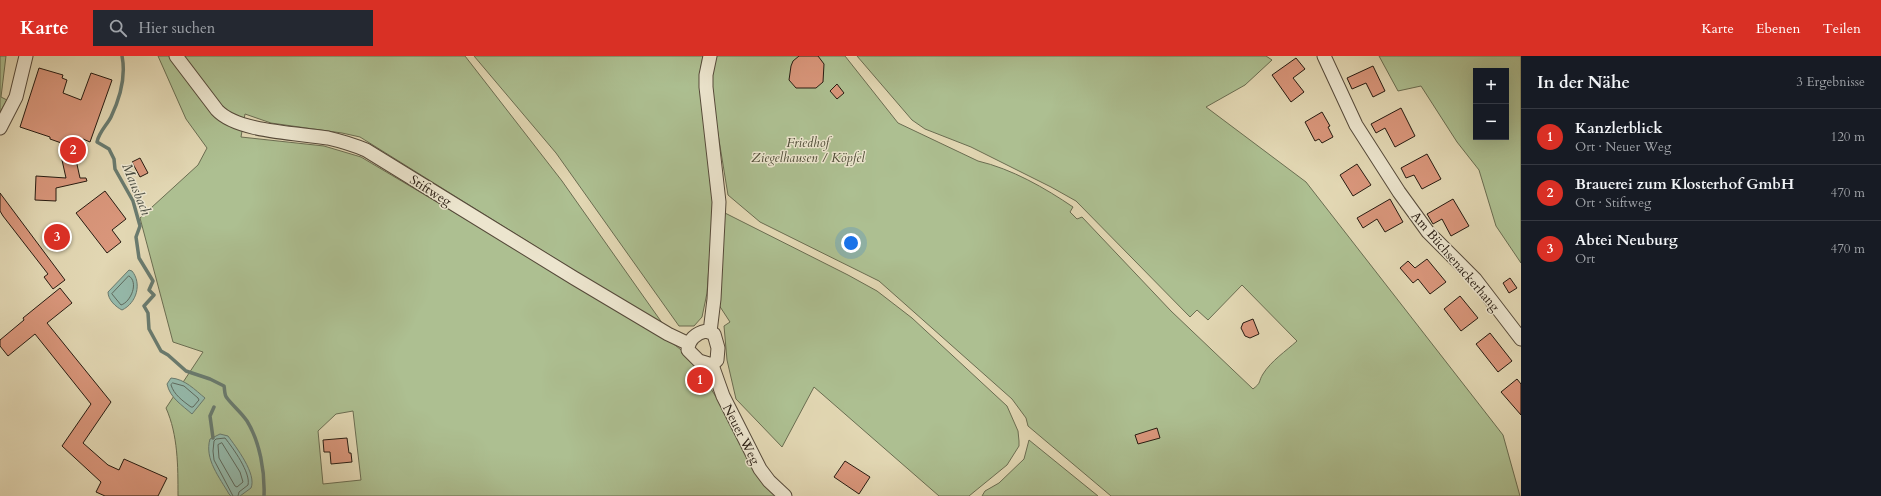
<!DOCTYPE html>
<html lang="de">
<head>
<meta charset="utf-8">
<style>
	body { margin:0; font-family:Cardo,serif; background:#242831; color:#f1f3f6 }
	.controls { position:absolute; right:12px; top:12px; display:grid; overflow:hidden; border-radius:0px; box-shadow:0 4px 16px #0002 }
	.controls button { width:36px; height:36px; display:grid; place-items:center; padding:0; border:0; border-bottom:1px solid #363941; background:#171b24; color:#f1f3f6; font:20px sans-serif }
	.you { position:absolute; left:851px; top:187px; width:14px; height:14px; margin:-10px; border:3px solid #fff; border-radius:50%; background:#1a73e8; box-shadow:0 0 0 6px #1a73e833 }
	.badge { display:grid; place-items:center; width:26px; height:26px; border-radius:50%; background:#d93025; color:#fff; font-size:13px; font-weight:700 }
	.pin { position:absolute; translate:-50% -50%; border:2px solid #fff; box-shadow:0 1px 4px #0006 }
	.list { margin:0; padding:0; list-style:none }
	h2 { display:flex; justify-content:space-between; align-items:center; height:52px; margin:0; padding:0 16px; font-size:17px }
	h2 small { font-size:13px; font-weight:400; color:#9ea1a6 }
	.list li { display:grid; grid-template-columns:26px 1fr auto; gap:12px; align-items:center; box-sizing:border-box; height:56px; padding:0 16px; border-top:1px solid #363941 }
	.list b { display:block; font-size:15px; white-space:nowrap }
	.list p { margin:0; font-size:13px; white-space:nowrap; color:#9ea1a6 }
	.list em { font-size:13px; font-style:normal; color:#9ea1a6 }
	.icon { flex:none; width:22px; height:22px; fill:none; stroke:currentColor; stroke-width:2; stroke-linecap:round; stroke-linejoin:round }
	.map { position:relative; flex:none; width:1521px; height:440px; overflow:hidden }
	header { display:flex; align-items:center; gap:24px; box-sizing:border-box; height:56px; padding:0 20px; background:#d93025; color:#fff }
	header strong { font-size:19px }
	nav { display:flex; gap:22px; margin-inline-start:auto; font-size:14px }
	.search { width:280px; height:36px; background:#242831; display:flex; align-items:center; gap:10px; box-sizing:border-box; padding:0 14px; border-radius:0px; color:#9ea1a6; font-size:15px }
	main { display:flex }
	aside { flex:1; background:#171b24 }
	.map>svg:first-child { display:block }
	.green { fill:#adbf91; stroke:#6a6d51; fill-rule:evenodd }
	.water { fill:#95baac; stroke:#697a6e }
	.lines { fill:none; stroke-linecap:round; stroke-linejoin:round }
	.shore { stroke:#5e6a5e; stroke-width:1 }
	.stream { stroke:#697a6e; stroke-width:3.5 }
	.building { fill:#d9967b; stroke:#271b11 }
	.minor-casing { stroke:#564a3a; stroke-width:15 }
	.minor { stroke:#ece5ce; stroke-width:13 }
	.labels { text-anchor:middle; stroke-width:3; stroke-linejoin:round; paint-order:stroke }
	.park-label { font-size:13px; font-style:italic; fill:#4f4c37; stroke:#ece5ce }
	.street-label { font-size:13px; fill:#271b11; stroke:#ece5ce }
	.water-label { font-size:14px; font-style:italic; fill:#484b40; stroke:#ece5ce }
</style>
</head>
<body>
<header>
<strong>Karte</strong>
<div class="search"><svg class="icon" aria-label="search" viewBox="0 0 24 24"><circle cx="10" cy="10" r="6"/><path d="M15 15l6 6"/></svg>Hier suchen</div>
<nav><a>Karte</a><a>Ebenen</a><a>Teilen</a></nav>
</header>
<main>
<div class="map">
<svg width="1521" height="440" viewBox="0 0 1521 440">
	<rect width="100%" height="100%" fill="#e2d7b3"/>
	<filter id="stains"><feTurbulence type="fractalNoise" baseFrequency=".005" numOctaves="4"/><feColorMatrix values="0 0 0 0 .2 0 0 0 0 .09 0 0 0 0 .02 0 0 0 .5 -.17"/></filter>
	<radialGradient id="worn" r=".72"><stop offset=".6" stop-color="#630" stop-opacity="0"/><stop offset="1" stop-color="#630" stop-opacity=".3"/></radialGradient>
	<!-- green -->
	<path class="green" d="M 0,0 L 6,0 L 1,41 L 7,44 L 0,56 Z
		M 158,0 L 465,0 L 562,125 L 665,271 L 360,81 L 342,77 L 271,67 L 245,58 L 241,81 L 324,90 L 361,101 L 666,282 L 685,297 L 702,318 L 776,440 L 178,440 C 178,410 178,379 166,352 L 203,296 L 173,286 L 140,162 L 198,109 L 207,92 L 186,63 ZM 353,355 L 361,424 L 323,428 L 318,375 L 336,358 Z
		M 474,0 L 703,0 L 701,11 L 714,141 L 707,237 L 702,261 L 694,270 L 679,270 L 556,97 Z
		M 715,0 L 845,0 L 898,67 L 978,105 C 1012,113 1045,132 1073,151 L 1070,156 L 1077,163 L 1082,161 L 1171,255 L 1253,333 C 1262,326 1258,326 1263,318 C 1271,305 1286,295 1297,285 L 1242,229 L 1208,264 L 1197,254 L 1190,261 L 1076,145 L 1051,131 L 971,91 L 925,73 L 912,64 L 857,0 L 1266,0 L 1272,4 L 1245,29 L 1206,51 L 1306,126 L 1503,379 L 1520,440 L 1111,440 L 1028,370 L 1026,362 L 1012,343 L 879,225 L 760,166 L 728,139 L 711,35 L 712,10 Z
		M 1379,0 L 1521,0 L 1521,207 L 1496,170 L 1479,114 L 1457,86 L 1421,30 L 1398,35 ZM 1476,15 L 1506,15 L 1506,81 L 1476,81 Z
		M 721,155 L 848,219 L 877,235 L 912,262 L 1007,350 L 1018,375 L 1019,385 L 1019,390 L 1007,409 L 969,440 L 939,440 L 814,331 L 782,391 L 736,343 L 727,304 L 724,270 L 730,266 L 715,243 Z
		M 1029,384 L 1098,440 L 982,440 L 985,435 L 999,427 L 1024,403 Z"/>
	<!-- water -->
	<path class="water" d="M 129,214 L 132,215 C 142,227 137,247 122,254 C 116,251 108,244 108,236 Z
		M 171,322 C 185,323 195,334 205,342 L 192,358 C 182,349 170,342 167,328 Z
		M 220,378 L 228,380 C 236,391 257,418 251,432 L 240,440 L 231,440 L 229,438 C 220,422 204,403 210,383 Z"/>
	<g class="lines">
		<!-- shore -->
		<path class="shore" d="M 129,220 C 139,226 131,246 121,249 L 112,238 Z
			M 173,327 L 184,330 L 198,342 L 199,344 L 193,351 L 191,351 C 183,345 174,339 171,329 Z
			M 222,387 L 240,416 L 243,426 L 237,431 L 235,430 L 219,402 L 218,389 Z
			M 233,440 L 214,404 L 213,395 L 214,385 L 216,383 L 225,382 C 233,392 251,417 248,429 L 239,436 L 238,440"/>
		<!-- stream -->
		<path class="stream" d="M 122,0 C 126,20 120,42 111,61 C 107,69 99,76 97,86 L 109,93 L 114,103 L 115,113 L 133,145 L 140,170 L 136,181 L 139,202 L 153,225 L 149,234 L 154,239 L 144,250 L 148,257 L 149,273 L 161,295 L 168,299 L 186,315 L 210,323 L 224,330 C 225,334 224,339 227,342 C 233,350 241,356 247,365 C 260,386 265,416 264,440
			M 213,382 L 210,360 L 214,351"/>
	</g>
	<!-- building -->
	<path class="building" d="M 799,0 L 818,0 L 824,8 L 823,26 L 816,32 L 796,32 L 789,24 L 791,10 L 793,5 Z
		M 1296,2 L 1305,13 L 1293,22 L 1304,36 L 1291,46 L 1272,19 Z
		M 1373,10 L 1385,35 L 1373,41 L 1366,27 L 1352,33 L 1347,22 Z
		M 39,12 L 63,19 L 62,22 L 67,24 L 63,37 L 81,44 L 91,17 L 112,24 L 90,86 L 83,83 L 76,104 L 80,122 L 86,122 L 87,125 L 56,132 L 56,145 L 35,144 L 36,120 L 66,122 L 62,104 L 67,89 L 50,83 L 50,81 L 20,71 Z
		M 837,28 L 844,37 L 837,43 L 830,35 Z
		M 1401,52 L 1415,80 L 1395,91 L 1385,72 L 1376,77 L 1371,68 Z
		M 1322,56 L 1330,70 L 1328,71 L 1333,81 L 1322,87 L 1319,83 L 1315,85 L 1305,66 Z
		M 1427,98 L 1441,123 L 1422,133 L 1414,119 L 1406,122 L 1401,112 Z
		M 140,102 L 148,117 L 140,121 L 132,106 Z
		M 1357,108 L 1371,129 L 1353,140 L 1340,119 Z
		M 105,135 L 126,163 L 112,174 L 121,186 L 107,197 L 76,157 Z
		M 0,137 L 65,224 L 53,233 L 44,221 L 48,218 L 3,160 L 0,155 Z
		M 1390,143 L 1403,166 L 1385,176 L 1377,163 L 1363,172 L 1357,162 Z
		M 1453,143 L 1469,170 L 1451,180 L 1442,163 L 1433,168 L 1427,158 Z
		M 1427,203 L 1446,226 L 1430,238 L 1418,223 L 1413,227 L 1400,212 L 1408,205 L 1415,212 Z
		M 1510,222 L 1517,232 L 1509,237 L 1503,227 Z
		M 60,232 L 72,247 L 47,267 L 111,346 L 83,387 L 108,409 L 119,414 L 124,403 L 167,422 L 158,440 L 105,440 L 96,436 L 101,426 L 62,390 L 91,348 L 35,278 L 8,300 L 0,290 L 0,284 L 24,264 L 23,262 Z
		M 1460,240 L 1478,262 L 1461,275 L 1444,253 Z
		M 1253,263 L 1259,278 L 1250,282 L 1245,280 L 1241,272 L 1243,267 Z
		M 1490,277 L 1512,305 L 1498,316 L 1476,288 Z
		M 1517,323 L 1521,328 L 1521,359 L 1501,336 Z
		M 1157,372 L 1160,382 L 1138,388 L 1135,379 Z
		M 347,382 L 349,397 L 351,397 L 352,406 L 331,408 L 330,396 L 324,396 L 323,384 Z
		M 845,405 L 870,421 L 859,438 L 834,421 Z"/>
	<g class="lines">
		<defs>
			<path id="minor" d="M 176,0 L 217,54 C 237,76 298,77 328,82 C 341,85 354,89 366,94 L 574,222 L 668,278 L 689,288
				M 1324,0 L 1356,69 L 1399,136 L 1428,176 L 1475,223 L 1521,283
				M 0,72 L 16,41 L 26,0
				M 706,275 L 714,278 L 718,292 L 717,304 L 712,309 L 699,305 L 688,294 C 688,284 696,277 706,275 Z
				M 710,276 L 714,243 L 719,146 L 706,31 L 706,19 L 710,0
				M 712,309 L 723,340 L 760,413 L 769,425 L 785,440"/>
		</defs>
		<!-- minor casing -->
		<use href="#minor" class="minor-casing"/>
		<!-- minor -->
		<use href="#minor" class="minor"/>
	</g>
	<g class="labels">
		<!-- park labels -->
		<g class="park-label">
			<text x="808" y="91">Friedhof<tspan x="808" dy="15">Ziegelhausen / Köpfel</tspan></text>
		</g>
		<!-- street labels -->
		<g class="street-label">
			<text transform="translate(431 134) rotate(32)" y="5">Stiftweg</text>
			<text transform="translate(1456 205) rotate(49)" y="5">Am Büchsenackerhang</text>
			<text transform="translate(742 378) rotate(63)" y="5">Neuer Weg</text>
		</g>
		<!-- water labels -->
		<g class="water-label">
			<text transform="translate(137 133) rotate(68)" y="5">Mausbach</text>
		</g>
	</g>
	<rect width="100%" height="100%" filter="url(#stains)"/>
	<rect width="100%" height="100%" fill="url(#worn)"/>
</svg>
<div class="controls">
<button>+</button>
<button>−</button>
</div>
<div class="you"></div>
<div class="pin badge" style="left:700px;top:324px">1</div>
<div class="pin badge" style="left:73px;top:94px">2</div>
<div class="pin badge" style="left:57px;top:181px">3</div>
</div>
<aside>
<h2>In der Nähe<small>3 Ergebnisse</small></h2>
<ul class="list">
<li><span class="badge">1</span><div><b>Kanzlerblick</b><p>Ort · Neuer Weg</p></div><em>120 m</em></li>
<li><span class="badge">2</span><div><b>Brauerei zum Klosterhof GmbH</b><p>Ort · Stiftweg</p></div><em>470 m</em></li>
<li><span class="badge">3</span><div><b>Abtei Neuburg</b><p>Ort</p></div><em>470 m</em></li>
</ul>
</aside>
</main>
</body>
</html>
